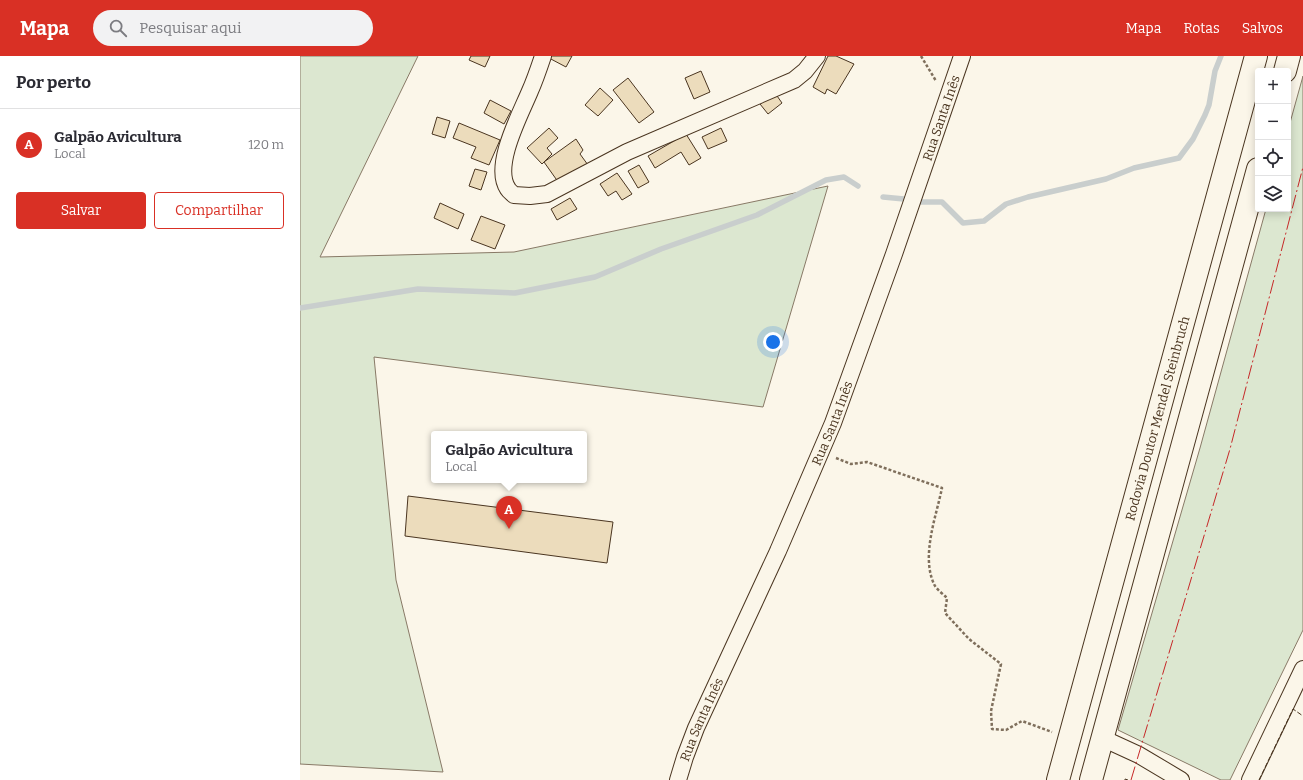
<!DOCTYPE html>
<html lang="pt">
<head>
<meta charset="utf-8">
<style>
	body { margin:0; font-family:Bitter,serif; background:#f2f2f3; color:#2b2b33 }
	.controls { position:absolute; right:12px; top:12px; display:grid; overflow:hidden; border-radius:4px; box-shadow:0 2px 10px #0003 }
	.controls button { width:36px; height:36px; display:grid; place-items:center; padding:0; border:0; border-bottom:1px solid #e1e1e2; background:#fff; color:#2b2b33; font:20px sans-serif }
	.you { position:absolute; left:473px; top:286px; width:14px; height:14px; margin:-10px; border:3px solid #fff; border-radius:50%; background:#1a73e8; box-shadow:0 0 0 6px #1a73e833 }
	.badge { display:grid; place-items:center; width:26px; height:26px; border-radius:50%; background:#d93025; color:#fff; font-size:13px; font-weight:700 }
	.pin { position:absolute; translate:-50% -33px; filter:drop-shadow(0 1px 2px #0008) }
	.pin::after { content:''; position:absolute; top:21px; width:14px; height:12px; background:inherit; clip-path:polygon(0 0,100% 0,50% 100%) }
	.popup { position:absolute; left:131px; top:375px; width:156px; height:52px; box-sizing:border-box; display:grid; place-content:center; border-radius:4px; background:#fff; filter:drop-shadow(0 1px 3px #0005); font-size:13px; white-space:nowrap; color:#7c7c81 }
	.popup b { font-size:15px; color:#2b2b33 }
	.popup::after { content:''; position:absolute; left:50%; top:100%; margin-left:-8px; border:8px solid transparent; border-top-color:#fff }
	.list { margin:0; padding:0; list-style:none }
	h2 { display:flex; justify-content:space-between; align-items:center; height:52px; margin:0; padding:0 16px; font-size:17px }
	h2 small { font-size:13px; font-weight:400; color:#7c7c81 }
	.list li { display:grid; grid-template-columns:26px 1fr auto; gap:12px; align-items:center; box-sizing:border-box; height:72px; padding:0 16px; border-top:1px solid #e1e1e2 }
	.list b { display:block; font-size:15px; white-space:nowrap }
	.list p { margin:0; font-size:13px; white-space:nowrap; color:#7c7c81 }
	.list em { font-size:13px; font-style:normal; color:#7c7c81 }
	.actions { display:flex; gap:8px; padding:12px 16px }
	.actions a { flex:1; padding:9px 0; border:1px solid #d93025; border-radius:4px; text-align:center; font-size:14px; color:#d93025 }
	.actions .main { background:#d93025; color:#fff }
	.icon { flex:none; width:22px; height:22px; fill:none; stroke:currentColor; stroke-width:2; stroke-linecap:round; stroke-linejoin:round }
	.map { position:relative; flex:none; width:1003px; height:724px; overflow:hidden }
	header { display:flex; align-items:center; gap:24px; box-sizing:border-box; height:56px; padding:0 20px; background:#d93025; color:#fff }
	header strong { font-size:19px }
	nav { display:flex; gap:22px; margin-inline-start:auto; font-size:14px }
	.search { width:280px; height:36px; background:#f2f2f3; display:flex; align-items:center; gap:10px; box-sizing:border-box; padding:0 14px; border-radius:22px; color:#7c7c81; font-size:15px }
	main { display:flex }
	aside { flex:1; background:#fff }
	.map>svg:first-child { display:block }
	.green { fill:#dce7d0; stroke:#887966 }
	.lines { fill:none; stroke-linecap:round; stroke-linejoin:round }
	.stream { stroke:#c9cecd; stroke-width:5.5 }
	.building { fill:#ecdcbc; stroke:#4a3520 }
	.street-casing { stroke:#4a3520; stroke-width:18 }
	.highway-casing { stroke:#4a3520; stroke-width:24 }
	.path { stroke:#7f6f5c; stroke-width:2.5; stroke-dasharray:3 2; stroke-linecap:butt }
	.street { stroke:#fbf6e9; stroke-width:16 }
	.highway { stroke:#fbf6e9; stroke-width:22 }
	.fence { stroke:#4a3520; stroke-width:1; stroke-dasharray:5 2; stroke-linecap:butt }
	.power { stroke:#c62828; stroke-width:1; stroke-dasharray:14 3 2 3; stroke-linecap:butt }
	.labels { text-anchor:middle; stroke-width:3; stroke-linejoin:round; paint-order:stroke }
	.street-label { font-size:13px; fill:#4a3520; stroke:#fbf6e9 }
</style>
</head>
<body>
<header>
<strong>Mapa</strong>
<div class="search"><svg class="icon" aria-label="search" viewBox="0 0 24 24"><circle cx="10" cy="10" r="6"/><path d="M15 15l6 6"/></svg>Pesquisar aqui</div>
<nav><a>Mapa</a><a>Rotas</a><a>Salvos</a></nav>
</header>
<main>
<aside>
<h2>Por perto<small></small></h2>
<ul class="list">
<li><span class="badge">A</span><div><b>Galpão Avicultura</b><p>Local</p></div><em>120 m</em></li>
</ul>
<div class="actions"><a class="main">Salvar</a><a>Compartilhar</a></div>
</aside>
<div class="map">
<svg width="1003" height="724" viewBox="0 0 1003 724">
	<rect width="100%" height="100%" fill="#fbf6e9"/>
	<!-- green -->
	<path class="green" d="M 0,0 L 118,0 L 20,201 L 214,196 L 528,130 L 463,351 L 74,301 L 96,524 L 143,716 L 0,708 Z
		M 1003,20 L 1003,574 L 930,724 L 921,724 L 818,674 L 900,392 L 966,153 L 988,153 L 988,74 Z"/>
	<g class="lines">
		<!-- stream -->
		<path class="stream" d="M 583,141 L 604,143
			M 621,146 L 642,146 L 663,167 L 684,165 L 706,148 L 728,141 L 806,123 L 834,112 L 879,102 L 893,83 L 905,59 L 909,49 L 915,15 L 921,0
			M 0,252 L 118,233 L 215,237 L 295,221 L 361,193 L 457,159 L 526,124 L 544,121 L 558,130"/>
	</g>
	<!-- building -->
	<path class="building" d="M 171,0 L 190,0 L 185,11 L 169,4 Z
		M 250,0 L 272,0 L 266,11 L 249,2 Z
		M 528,0 L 536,0 L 554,8 L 536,38 L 527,33 L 525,38 L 513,31 Z
		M 401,15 L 410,36 L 394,43 L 385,22 Z
		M 328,22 L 354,56 L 339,67 L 313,34 Z
		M 300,32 L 313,44 L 298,60 L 285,49 Z
		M 475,37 L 482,47 L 468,58 L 460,48 Z
		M 190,44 L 211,55 L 204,68 L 184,57 Z
		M 137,61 L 150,65 L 145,82 L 132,78 Z
		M 159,67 L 200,84 L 189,109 L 171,102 L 176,91 L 153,82 Z
		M 249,72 L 258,82 L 247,92 L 252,98 L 242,108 L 227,92 Z
		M 421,72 L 427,85 L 408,93 L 402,81 Z
		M 386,78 L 401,102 L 389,109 L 381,96 L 355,112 L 348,100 Z
		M 276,83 L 283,94 L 280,98 L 288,109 L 261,130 L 244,106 Z
		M 339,109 L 349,126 L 338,132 L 328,115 Z
		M 175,113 L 187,116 L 181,134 L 169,130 Z
		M 317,117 L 332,138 L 322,144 L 316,135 L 308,140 L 300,128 Z
		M 270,142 L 277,153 L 257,164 L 251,153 Z
		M 140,147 L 164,158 L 158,173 L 134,162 Z
		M 181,160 L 205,169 L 195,193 L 171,184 Z
		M 108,440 L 313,466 L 307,507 L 105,480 Z"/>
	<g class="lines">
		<defs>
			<g id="street">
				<path d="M 243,0 C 239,12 235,24 230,35 C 221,57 192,110 208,133 C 209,135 212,137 214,139 L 230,140 L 247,138 L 327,96 L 494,24 L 505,15 L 517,0"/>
				<path d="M 802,682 L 839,699 L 881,724"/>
				<path id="s1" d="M 378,724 L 385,701 L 396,672 L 478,495 L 533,367 L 594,198 L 662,0"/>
				<path d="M 950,724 L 1003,613"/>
			</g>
			<g id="highway">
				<path d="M 985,15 L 989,0"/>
				<path id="s2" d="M 758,724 L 956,0"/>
				<path d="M 791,724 L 958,113"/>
			</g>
		</defs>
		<!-- street casing -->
		<use href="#street" class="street-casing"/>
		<!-- highway casing -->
		<use href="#highway" class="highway-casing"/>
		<!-- path -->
		<path class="path" d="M 621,0 L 636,25
			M 536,402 L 551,408 L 567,406 L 642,432 C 636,461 621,500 634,528 C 636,533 643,538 647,542 L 645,557 L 669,583 L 701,608 L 691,655 L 692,673 L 706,674 L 722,665 L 752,676"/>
		<!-- street -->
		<use href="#street" class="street"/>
		<!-- highway -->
		<use href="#highway" class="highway"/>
		<!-- fence -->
		<path class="fence" d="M 825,724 L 825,723 L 828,724
			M 959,724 L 993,653 L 1003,660"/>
		<!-- power -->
		<path class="power" d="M 831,724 L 930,393 L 1003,111"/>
	</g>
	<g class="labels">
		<!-- street labels -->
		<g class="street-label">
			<text dy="5" stroke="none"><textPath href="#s1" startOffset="713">Rua Santa Inês</textPath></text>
			<text dy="5" stroke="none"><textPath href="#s2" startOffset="375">Rodovia Doutor Mendel Steinbruch</textPath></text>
			<text dy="5" stroke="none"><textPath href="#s1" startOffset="389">Rua Santa Inês</textPath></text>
			<text dy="5" stroke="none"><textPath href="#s1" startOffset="65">Rua Santa Inês</textPath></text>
		</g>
	</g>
</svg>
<div class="controls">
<button>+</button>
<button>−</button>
<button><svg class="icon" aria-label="locate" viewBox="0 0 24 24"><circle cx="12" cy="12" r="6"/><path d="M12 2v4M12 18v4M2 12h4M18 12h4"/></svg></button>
<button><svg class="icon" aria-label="layers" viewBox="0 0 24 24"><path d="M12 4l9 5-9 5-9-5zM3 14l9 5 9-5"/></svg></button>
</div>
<div class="you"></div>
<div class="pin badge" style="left:209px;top:473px">A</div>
<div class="popup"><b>Galpão Avicultura</b>Local</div>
</div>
</main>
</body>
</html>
